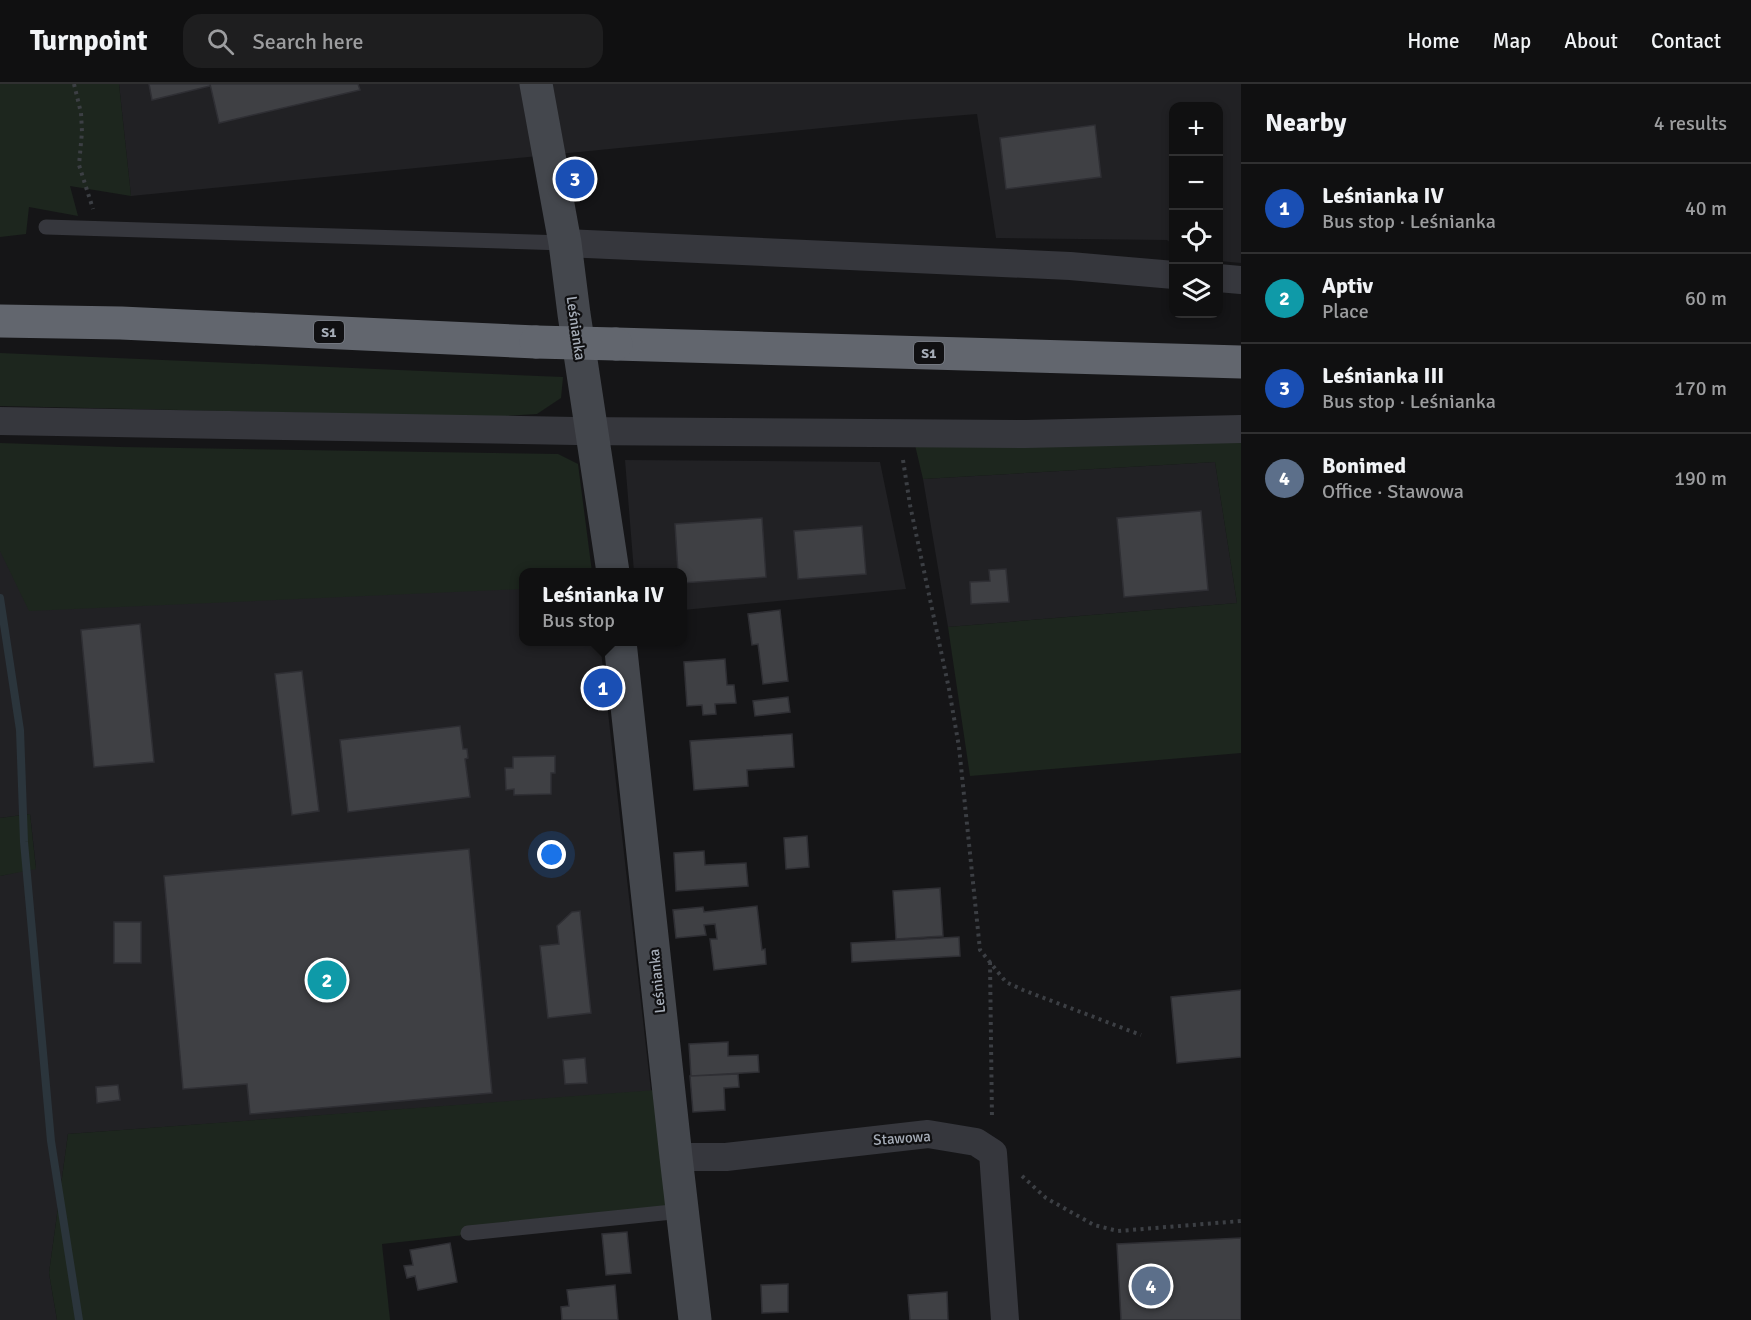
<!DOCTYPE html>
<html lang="en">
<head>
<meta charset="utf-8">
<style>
	body { margin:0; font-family:Signika,sans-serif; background:#1e1e1f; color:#f1f3f6 }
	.controls { position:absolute; right:18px; top:18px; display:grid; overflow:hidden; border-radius:12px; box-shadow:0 3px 9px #0003 }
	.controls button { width:54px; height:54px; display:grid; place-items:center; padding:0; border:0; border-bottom:2px solid #303031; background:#101011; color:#f1f3f6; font:30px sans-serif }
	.you { position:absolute; left:552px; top:771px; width:21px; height:21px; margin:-15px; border:4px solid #fff; border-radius:50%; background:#1a73e8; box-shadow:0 0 0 9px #1a73e833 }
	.badge { display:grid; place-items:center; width:39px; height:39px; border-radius:50%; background:#d93025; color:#fff; font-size:20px; font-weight:700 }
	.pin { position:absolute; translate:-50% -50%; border:3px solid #fff; box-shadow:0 2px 6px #0006 }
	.popup { position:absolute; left:519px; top:484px; width:168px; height:78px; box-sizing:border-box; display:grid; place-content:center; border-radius:12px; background:#101011; filter:drop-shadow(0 2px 4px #0005); font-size:20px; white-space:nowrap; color:#9c9d9f }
	.popup b { font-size:22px; color:#f1f3f6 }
	.popup::after { content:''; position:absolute; left:50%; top:100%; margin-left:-12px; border:12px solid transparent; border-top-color:#101011 }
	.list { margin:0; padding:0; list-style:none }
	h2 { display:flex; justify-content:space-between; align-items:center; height:78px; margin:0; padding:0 24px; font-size:26px }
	h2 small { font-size:20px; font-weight:400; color:#9c9d9f }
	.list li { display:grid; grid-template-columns:39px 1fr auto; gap:18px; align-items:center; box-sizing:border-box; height:90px; padding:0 24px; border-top:2px solid #303031 }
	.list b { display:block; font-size:22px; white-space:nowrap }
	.list p { margin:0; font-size:20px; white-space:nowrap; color:#9c9d9f }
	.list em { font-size:20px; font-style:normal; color:#9c9d9f }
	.icon { flex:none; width:33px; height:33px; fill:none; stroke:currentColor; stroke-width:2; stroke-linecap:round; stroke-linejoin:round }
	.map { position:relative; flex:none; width:1241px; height:1236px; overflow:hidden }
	header { display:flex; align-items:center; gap:36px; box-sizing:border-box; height:84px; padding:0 30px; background:#101011; border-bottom:2px solid #303031 }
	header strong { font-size:28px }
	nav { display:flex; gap:33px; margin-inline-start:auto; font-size:21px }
	.search { width:420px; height:54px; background:#1e1e1f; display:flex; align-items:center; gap:15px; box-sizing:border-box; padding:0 21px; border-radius:18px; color:#9c9d9f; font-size:22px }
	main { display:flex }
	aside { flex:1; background:#101011 }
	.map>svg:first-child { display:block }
	.built { fill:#212124 }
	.green { fill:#1d261e }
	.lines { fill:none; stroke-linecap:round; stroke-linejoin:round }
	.stream { stroke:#2b353c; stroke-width:8 }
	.building { fill:#3f4044; stroke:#2f2f34; stroke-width:1.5 }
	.path { stroke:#3c3f44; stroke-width:4; stroke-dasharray:3 4.5; stroke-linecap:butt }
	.lane { stroke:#36373d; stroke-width:15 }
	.street { stroke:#36373d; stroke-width:28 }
	.secondary { stroke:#44474d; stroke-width:33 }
	.highway { stroke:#62666e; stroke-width:33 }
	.highway-bridge { stroke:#62666e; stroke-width:33 }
	.labels { text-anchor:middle; stroke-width:4.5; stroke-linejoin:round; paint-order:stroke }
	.shield { fill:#101012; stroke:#797e86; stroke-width:1.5 }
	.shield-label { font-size:14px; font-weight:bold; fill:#a6adb8 }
	.street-label { font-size:15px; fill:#a6adb8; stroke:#101012 }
</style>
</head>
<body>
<header>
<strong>Turnpoint</strong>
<div class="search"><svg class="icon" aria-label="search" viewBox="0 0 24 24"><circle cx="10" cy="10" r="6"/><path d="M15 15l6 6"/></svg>Search here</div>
<nav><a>Home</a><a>Map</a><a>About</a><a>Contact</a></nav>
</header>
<main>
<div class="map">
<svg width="1241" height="1236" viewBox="0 0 1241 1236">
	<rect width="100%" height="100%" fill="#151517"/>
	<!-- built -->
	<path class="built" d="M 119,0 L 1241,0 L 1241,179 L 1219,177 L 1218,22 L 1174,22 L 1173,161 L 1167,156 L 996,154 L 977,30 L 903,36 L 131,112 Z
		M 625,376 L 880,378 L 906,505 L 683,526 L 682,488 L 634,488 Z
		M 1215,378 L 1237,519 L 948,543 L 923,395 Z
		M 0,467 L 523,505 L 524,558 L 600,558 L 651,1007 L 68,1050 L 49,1189 L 57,1236 L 0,1236 L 0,792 L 36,784 L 30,730 L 0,734 Z"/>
	<!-- green -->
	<path class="green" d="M 0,0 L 119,0 L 131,112 L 70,102 L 78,132 L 29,123 L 26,150 L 0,153 Z
		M 0,269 L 563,293 L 561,314 L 537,330 L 489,333 L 0,322 Z
		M 1241,352 L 1241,669 L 970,692 L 948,543 L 1237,519 L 1215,378 L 923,395 L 915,361 Z
		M 0,359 L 121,363 L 558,370 L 578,380 L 592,488 L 524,488 L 523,505 L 29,527 L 0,467 Z
		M 30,730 L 36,785 L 0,792 L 0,734 Z
		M 669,1005 L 682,1127 L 382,1160 L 390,1236 L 57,1236 L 49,1189 L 68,1050 Z"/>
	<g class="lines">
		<!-- stream -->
		<path class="stream" d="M 0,514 L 20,646 L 24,758 L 51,1057 L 79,1236"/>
	</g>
	<!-- building -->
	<path class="building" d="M 149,0 L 210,0 L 210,2 L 152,16 Z
		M 210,0 L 358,0 L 360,6 L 219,39 Z
		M 1095,41 L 1101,93 L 1006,105 L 1000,54 Z
		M 1201,427 L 1208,506 L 1124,513 L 1117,434 Z
		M 762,434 L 766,493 L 682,499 L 682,488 L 678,488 L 675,440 Z
		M 862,442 L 866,490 L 798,495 L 794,447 Z
		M 1006,485 L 1009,518 L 971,520 L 970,498 L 990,497 L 989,486 Z
		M 780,526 L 788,597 L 763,600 L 758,560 L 752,561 L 748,530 Z
		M 140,540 L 154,678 L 94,683 L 81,546 Z
		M 725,575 L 727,601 L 734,601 L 736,619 L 715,620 L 716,630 L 703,631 L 702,621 L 687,622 L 684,578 Z
		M 302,587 L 319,727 L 292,731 L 275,590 Z
		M 788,613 L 790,628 L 755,632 L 753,617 Z
		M 460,642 L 463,665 L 467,665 L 468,674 L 465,675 L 470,713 L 348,728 L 340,656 Z
		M 792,650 L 794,683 L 747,686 L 748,702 L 694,706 L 690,657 Z
		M 555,672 L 555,689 L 551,689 L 551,710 L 514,711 L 514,705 L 506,706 L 505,684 L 513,684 L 513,673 Z
		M 807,752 L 809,783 L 786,785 L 784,754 Z
		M 469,765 L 492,1009 L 250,1030 L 247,1000 L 183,1005 L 164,792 Z
		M 704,767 L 705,781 L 746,779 L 748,802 L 676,807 L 674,769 Z
		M 940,804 L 943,852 L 896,855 L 893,807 Z
		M 757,822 L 762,866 L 765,865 L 766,880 L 714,886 L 710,855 L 717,855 L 715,840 L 704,841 L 706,851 L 676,854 L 673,826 L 703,823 L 704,828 Z
		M 580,827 L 591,929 L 548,934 L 540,862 L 559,860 L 557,842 L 572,828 Z
		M 114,838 L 141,838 L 141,879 L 114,879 Z
		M 959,853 L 960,872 L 852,878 L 851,859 Z
		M 1241,906 L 1241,973 L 1177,979 L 1171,913 Z
		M 728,958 L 728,972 L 758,971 L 759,988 L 691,992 L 689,960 Z
		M 585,974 L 587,999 L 565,1000 L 563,976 Z
		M 738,990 L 739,1003 L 724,1004 L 725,1026 L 693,1028 L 690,992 Z
		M 118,1001 L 120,1016 L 97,1019 L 96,1003 Z
		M 627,1148 L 631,1189 L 606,1191 L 602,1150 Z
		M 1241,1154 L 1241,1236 L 1121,1236 L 1117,1160 Z
		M 450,1159 L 457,1198 L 418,1206 L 415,1192 L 407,1194 L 404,1182 L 413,1181 L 410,1166 Z
		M 788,1200 L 788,1228 L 762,1229 L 761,1201 Z
		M 615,1201 L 618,1236 L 562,1236 L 561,1223 L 569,1222 L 567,1206 Z
		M 947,1208 L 948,1236 L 910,1236 L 908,1211 Z"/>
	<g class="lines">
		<!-- path -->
		<path class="path" d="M 74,0 L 81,29 L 82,48 L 79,81 L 93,125
			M 903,376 L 910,421 L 949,605 L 959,663 L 980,866 L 1006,898 L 1023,906 L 1141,951
			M 990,878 L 992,1035
			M 1022,1092 L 1046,1114 L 1094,1141 L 1118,1147 L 1241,1137"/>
		<!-- lane -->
		<path class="lane" d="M 46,143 L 565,159
			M 468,1149 L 682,1127"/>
		<!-- street -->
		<path class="street" d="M 565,159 L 1070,182 L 1174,191
			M 1218,194 L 1241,196
			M 0,337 L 575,347 L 1026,350 L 1241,345
			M 676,1073 L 726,1073 L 928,1050 L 976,1058 L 993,1069 L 1005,1236"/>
		<!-- secondary -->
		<path class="secondary" d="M 536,0 L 565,159 L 574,230 L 613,488
			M 620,558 L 676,1073 L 695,1236"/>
		<!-- highway -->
		<path class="highway" d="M 0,237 L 121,239 L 536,258
			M 616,260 L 1241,278"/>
		<!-- highway-bridge -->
		<path class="highway-bridge" d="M 536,258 L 616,260"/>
	</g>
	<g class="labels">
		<!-- shield labels -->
		<g class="shield">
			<rect x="314" y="237" width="30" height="22" rx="4.5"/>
			<rect x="914" y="258" width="30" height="22" rx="4.5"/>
		</g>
		<g class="shield-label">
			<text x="329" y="253">S1</text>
			<text x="929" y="274">S1</text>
		</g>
		<!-- street labels -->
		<g class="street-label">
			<text transform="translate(576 244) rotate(82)" y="5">Leśnianka</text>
			<text transform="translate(657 897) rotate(-96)" y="5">Leśnianka</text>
			<text transform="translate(902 1054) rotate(-4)" y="5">Stawowa</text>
		</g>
	</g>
</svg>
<div class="controls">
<button>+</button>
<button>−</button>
<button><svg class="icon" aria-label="locate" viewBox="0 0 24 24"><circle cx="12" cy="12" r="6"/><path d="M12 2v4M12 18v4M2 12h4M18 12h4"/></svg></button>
<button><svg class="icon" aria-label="layers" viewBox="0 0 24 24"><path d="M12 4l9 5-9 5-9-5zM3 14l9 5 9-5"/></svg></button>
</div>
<div class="you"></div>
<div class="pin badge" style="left:603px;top:604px;background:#1a4fb4">1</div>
<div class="popup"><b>Leśnianka IV</b>Bus stop</div>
<div class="pin badge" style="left:327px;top:896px;background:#0f9aa8">2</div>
<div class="pin badge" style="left:575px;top:95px;background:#1a4fb4">3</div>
<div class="pin badge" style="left:1151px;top:1202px;background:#5c6f8a">4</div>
</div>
<aside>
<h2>Nearby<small>4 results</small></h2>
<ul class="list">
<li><span class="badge" style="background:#1a4fb4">1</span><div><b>Leśnianka IV</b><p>Bus stop · Leśnianka</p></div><em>40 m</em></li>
<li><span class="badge" style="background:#0f9aa8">2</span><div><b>Aptiv</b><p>Place</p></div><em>60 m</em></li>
<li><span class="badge" style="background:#1a4fb4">3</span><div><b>Leśnianka III</b><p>Bus stop · Leśnianka</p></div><em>170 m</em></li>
<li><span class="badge" style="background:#5c6f8a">4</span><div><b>Bonimed</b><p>Office · Stawowa</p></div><em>190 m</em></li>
</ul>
</aside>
</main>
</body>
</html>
